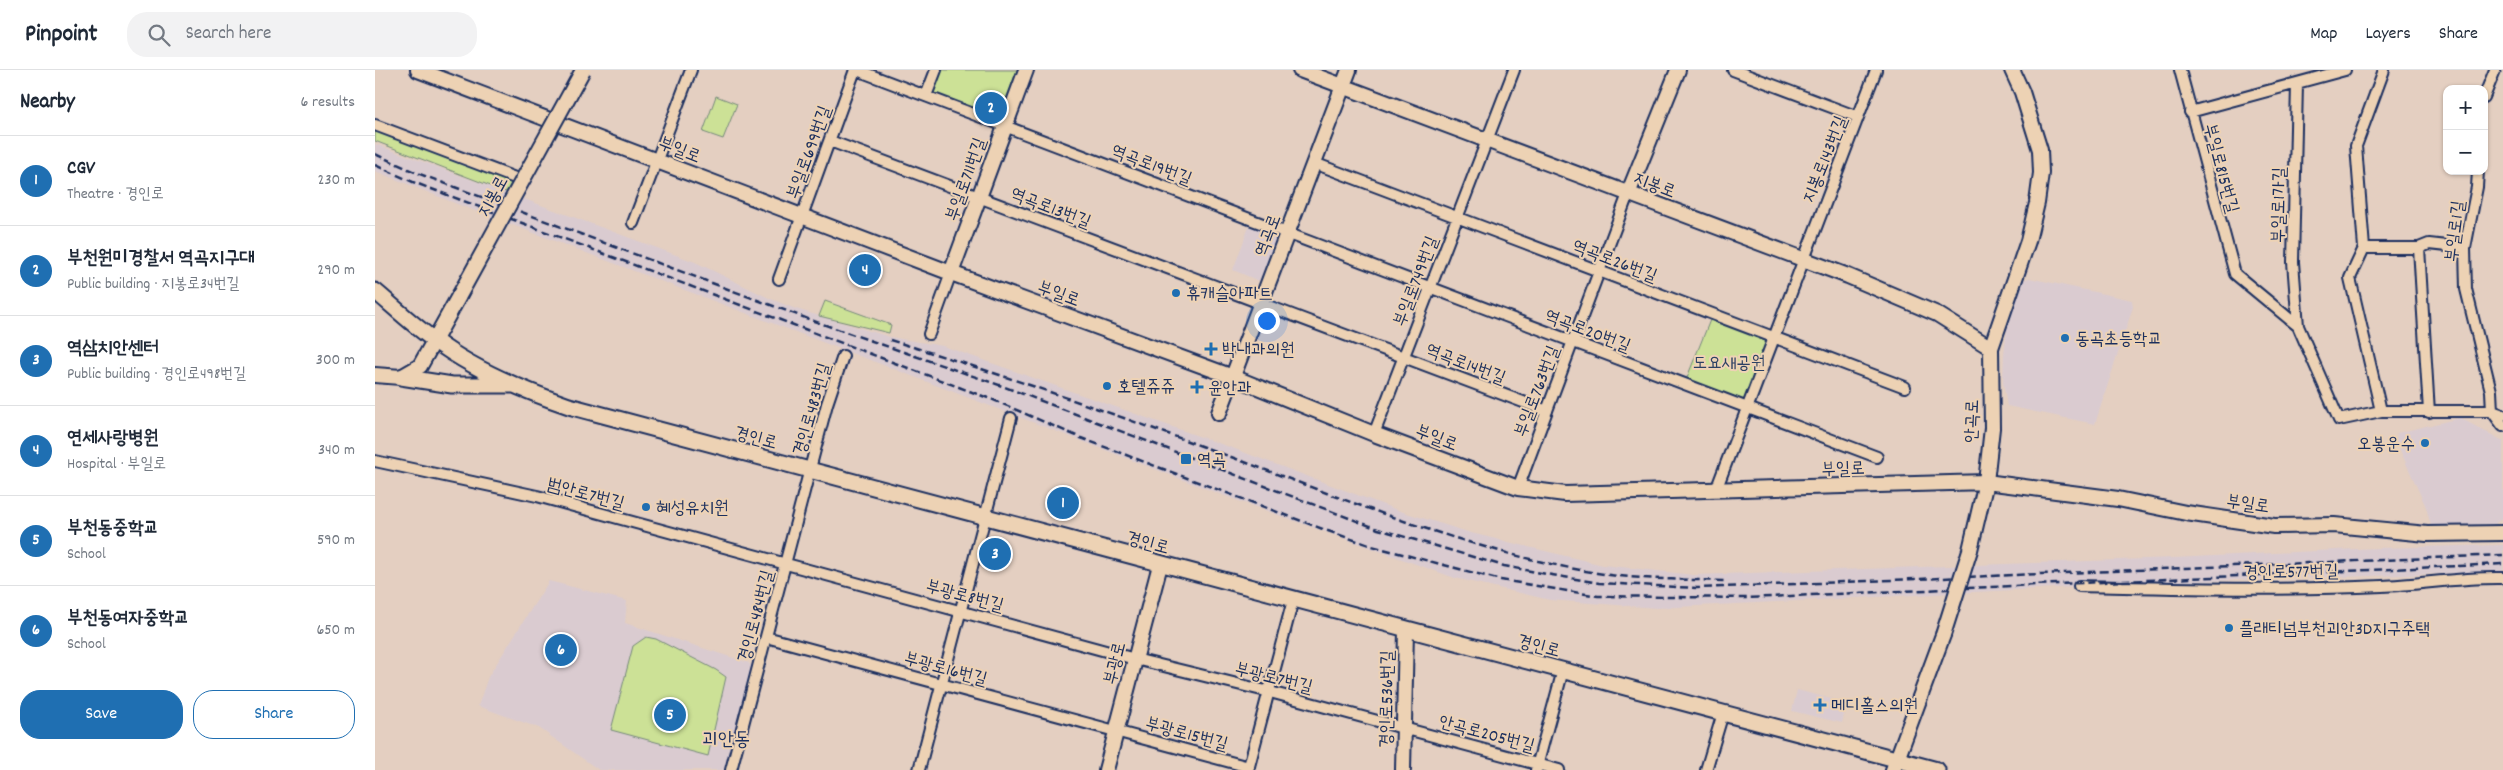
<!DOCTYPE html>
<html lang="en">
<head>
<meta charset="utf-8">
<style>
	body { margin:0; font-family:Dekko,"Poor Story",sans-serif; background:#f2f2f3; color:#1f2937 }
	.controls { position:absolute; right:15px; top:15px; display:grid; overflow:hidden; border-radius:10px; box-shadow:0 1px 4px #0004 }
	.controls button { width:45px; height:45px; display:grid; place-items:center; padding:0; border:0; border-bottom:1px solid #e0e1e3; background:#fff; color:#1f2937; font:25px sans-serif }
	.you { position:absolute; left:891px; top:250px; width:18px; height:18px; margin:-12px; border:4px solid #fff; border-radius:50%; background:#1a73e8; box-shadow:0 0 0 8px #1a73e833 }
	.badge { display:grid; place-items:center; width:32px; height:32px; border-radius:50%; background:#1f6fb2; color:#fff; font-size:16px; font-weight:700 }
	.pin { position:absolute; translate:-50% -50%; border:2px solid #fff; box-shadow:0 1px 5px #0006 }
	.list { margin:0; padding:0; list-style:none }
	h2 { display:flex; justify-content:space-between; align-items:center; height:65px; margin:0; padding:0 20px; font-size:21px }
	h2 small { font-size:16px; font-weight:400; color:#747a83 }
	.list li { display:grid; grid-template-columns:32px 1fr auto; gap:15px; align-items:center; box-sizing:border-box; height:90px; padding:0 20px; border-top:1px solid #e0e1e3 }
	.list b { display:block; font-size:19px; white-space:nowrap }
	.list p { margin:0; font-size:16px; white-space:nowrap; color:#747a83 }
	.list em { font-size:16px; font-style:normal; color:#747a83 }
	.actions { display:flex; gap:10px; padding:15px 20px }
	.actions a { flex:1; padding:11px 0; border:1px solid #1f6fb2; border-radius:20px; text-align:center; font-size:18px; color:#1f6fb2 }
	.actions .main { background:#1f6fb2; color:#fff }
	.icon { flex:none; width:28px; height:28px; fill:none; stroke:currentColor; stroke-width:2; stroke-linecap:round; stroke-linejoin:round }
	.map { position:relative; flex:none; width:2128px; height:700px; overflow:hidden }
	header { display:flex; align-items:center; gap:30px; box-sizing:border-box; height:70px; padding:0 25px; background:#fff; border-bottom:1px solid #e0e1e3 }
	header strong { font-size:24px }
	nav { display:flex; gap:28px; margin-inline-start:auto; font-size:18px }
	.search { width:350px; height:45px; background:#f2f2f3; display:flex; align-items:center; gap:12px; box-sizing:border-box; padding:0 18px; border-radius:20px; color:#747a83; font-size:19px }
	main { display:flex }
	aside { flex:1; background:#fff }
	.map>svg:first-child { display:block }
	.built { fill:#dacbd0 }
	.green { fill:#cce196; stroke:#74887a }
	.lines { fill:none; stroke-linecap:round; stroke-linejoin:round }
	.street-casing { stroke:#1b2f5e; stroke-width:14 }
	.secondary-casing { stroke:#1b2f5e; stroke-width:18 }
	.primary-casing { stroke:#1b2f5e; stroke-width:19 }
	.street { stroke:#edd2b4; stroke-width:10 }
	.secondary { stroke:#edd2b4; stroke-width:14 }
	.primary { stroke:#edd2b4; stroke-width:15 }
	.rail { stroke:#1b2f5e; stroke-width:2.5; stroke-dasharray:8 4; stroke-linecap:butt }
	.secondary-bridge-casing { stroke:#1b2f5e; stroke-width:18; stroke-linecap:butt }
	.secondary-bridge { stroke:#edd2b4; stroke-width:14 }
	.poi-dot { fill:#1f6fb2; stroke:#edd2b4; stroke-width:2 }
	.labels { text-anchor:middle; stroke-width:4; stroke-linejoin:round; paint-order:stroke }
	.street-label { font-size:18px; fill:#1b2f5e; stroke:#edd2b4 }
	.poi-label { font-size:18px; fill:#1b2f5e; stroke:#edd2b4; text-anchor:start }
	.park-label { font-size:18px; fill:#2d4164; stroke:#edd2b4 }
	.quarter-label { font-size:20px; fill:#1b2f5e; stroke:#edd2b4 }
</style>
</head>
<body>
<header>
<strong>Pinpoint</strong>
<div class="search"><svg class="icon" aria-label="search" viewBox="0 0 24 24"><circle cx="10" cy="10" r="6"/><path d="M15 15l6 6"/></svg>Search here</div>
<nav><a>Map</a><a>Layers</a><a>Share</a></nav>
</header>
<main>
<aside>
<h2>Nearby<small>6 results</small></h2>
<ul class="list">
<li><span class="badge">1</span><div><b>CGV</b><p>Theatre · 경인로</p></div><em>230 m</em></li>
<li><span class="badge">2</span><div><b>부천원미경찰서 역곡지구대</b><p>Public building · 지봉로34번길</p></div><em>290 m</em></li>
<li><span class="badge">3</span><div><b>역삼치안센터</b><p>Public building · 경인로498번길</p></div><em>300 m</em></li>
<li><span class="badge">4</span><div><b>연세사랑병원</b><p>Hospital · 부일로</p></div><em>340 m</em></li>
<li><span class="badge">5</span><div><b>부천동중학교</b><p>School</p></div><em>590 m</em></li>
<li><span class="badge">6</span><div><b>부천동여자중학교</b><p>School</p></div><em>650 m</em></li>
</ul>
<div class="actions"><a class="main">Save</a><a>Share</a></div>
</aside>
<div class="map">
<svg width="2128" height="700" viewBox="0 0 2128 700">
	<rect width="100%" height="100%" fill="#e4cfc1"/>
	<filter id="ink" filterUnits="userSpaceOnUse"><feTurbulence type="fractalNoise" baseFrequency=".02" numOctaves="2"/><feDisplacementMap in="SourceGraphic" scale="10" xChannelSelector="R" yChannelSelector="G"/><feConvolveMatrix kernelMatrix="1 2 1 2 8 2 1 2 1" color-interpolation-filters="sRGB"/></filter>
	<g filter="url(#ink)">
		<!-- built -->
		<path class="built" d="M 0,74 L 320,192 L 396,229 L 421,239 L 515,267 L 568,276 L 860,379 L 1025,441 L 1096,463 L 1228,495 L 1319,505 L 1798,488 L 2002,478 L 2128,475 L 2128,502 L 1799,512 L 1282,538 L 1175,530 L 1080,508 L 850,426 L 524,301 L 82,134 L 0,101 Z
			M 875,154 L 903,165 L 884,211 L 858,200 Z
			M 1654,208 L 1757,230 L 1758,237 L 1720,354 L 1632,336 L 1628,312 L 1629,284 L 1633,251 L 1646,211 Z
			M 2085,348 L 2128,371 L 2128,447 L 2120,454 L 2056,456 L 2051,437 L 2021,371 L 2022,363 Z
			M 174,511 L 252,531 L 250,553 L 374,593 L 377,598 L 350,700 L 224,700 L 164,658 L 103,636 L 113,607 Z
			M 1422,620 L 1472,633 L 1467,653 L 1417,641 Z"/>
		<!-- green -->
		<path class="green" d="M 564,0 L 642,0 L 629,34 L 608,26 L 602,40 L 556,22 Z
			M 341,26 L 362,34 L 348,69 L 328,62 Z
			M 0,55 L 139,108 L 131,122 L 0,71 Z
			M 450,231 L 516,255 L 514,263 L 444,246 Z
			M 1337,245 L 1398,268 L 1370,339 L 1309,315 Z
			M 271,567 L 281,569 L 341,600 L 351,607 L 333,686 L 236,660 L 258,576 Z"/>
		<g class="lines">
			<defs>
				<path id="street" d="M 482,0 L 1502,387
					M 1358,0 L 1483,47
					M 1805,0 L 1860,204 L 1923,256 L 1964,350 L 2006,341 L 2117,341 L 2128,345
					M 1922,14 L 1918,192 L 1923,256
					M 551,26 L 561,0
					M 2109,27 L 2120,0
					M 1815,42 L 1970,0
					M 0,55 L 148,111
					M 455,71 L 1172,341
					M 939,93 L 1530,317
					M 2103,101 L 2102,117 L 2090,178 L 2091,219 L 2116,321 L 2117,341 L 2128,356
					M 258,153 L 316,0
					M 1989,178 L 2044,178 L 2054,174 L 2090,178
					M 2044,178 L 2054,342
					M 404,209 L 480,0
					M 554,264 L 576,203
					M 2006,341 L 1975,208 L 1989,178 L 1981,76 L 2009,0
					M 999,364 L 1139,0
					M 0,391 L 162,426 L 760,589 L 895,622 L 1184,700
					M 1143,418 L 1253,124
					M 1341,420 L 1501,0
					M 1704,516 C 1805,518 1906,521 2007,516 C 2048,514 2087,507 2128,508
					M 391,567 L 874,697
					M 356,700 L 452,334 L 468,286
					M 544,700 L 636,348
					M 873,700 L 918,530
					M 1161,700 L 1188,600
					M 1331,700 L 1348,643"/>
				<path id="secondary" d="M 43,0 L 576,203 L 858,307 L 999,364 L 1143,418 L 1190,424 L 1611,412 L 1743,429 L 1811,443 L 1899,456 L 1959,455 L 2052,464 L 2128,463
					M 925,0 L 1473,206 L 1562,244 L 1616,278
					M 1253,124 L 1303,0
					M 576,203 L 651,0
					M 0,305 L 26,307 L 45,296 L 84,226
					M 844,343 L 974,0
					M 1595,480 L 1611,412 L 1617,358 L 1616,278 L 1653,171 L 1662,133 L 1666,103 L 1665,80 L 1647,22 L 1637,0
					M 731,700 L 785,495
					M 1028,700 L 1031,560
					M 1518,700 L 1568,565"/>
				<path id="primary" d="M 0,221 C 19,237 38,255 59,270 C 96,298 150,321 194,336 L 1562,700
					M 26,307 L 77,315 L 137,315"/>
			</defs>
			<!-- street casing -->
			<use href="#street" class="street-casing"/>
			<!-- secondary casing -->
			<use href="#secondary" class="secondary-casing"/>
			<!-- primary casing -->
			<use href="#primary" class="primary-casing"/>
			<!-- street -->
			<use href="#street" class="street"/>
			<!-- secondary -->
			<use href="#secondary" class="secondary"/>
			<!-- primary -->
			<use href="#primary" class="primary"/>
			<!-- rail -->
			<path class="rail" d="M 0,84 L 42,103 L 436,250 L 627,316 L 1003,459 L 1129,496 L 1177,505 L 1224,513 L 1322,518 L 2128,485
				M 0,95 L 38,112 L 621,331 L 706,368 L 953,461 L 997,476 L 1126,510 L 1223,526 L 1371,528 L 2128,494
				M 515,270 C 634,306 750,348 867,391 C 984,435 1099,482 1222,503 C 1263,510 1307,509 1349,511"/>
			<defs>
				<path id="secondary-bridge" d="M 84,226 L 208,0
					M 1568,565 L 1595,480"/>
			</defs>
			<!-- secondary-bridge casing -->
			<use href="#secondary-bridge" class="secondary-bridge-casing"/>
			<!-- secondary-bridge -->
			<use href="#secondary-bridge" class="secondary-bridge"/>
		</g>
	</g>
	<!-- markers -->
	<g class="poi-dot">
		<circle cx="801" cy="223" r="5"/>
		<circle cx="1690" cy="268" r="5"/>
		<path d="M833.5 271.5h5v5h5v5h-5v5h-5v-5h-5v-5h5z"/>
		<circle cx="732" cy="316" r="5"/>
		<path d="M819.5 309.5h5v5h5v5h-5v5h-5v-5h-5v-5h5z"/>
		<circle cx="2050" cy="373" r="5"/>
		<rect x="805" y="383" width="12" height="12" rx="2.5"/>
		<circle cx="271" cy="437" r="5"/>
		<circle cx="1854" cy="558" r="5"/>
		<path d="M1442.5 627.5h5v5h5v5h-5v5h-5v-5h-5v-5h5z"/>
	</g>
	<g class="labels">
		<!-- street labels -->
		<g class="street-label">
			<text transform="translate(305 79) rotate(21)" y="6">부일로</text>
			<text transform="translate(433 82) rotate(-70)" y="6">부일로699번길</text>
			<text transform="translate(1449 89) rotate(-68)" y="6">지봉로143번길</text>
			<text transform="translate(777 94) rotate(21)" y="6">역곡로19번길</text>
			<text transform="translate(1847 98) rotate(75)" y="6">부일로815번길</text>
			<text transform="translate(590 109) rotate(-70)" y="6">부일로711번길</text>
			<text transform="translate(1280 114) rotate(21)" y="6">지봉로</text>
			<text transform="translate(117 126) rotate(-61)" y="6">지봉로</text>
			<text transform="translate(1903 135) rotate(-89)" y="6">부일로1가길</text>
			<text transform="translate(676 137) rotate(21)" y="6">역곡로13번길</text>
			<text transform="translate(2079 161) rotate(-83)" y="6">부일로1길</text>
			<text transform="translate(892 165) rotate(-69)" y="6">역곡로</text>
			<text transform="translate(1240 190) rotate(21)" y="6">역곡로26번길</text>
			<text transform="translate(1040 211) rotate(-69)" y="6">부일로749번길</text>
			<text transform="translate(684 223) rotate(20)" y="6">부일로</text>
			<text transform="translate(1213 260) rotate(21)" y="6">역곡로20번길</text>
			<text transform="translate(1091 293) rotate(21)" y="6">역곡로14번길</text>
			<text transform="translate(1161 321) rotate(-69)" y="6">부일로763번길</text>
			<text transform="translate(436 339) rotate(-74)" y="6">경인로483번길</text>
			<text transform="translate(1596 351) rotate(-88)" y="6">안곡로</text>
			<text transform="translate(381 367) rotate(15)" y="6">경인로</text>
			<text transform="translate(1062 367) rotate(21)" y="6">부일로</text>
			<text transform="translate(1468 398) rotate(-2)" y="6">부일로</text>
			<text transform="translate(211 423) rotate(15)" y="6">범안로7번길</text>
			<text transform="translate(1873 433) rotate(8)" y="6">부일로</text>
			<text transform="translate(773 472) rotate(15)" y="6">경인로</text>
			<text transform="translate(1916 501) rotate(-1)" y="6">경인로577번길</text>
			<text transform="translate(590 525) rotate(15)" y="6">부광로8번길</text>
			<text transform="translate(380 546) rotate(-75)" y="6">경인로484번길</text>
			<text transform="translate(1164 575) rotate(15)" y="6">경인로</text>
			<text transform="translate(739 593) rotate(-76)" y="6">부광로</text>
			<text transform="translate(571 598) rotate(15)" y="6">부광로16번길</text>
			<text transform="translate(899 607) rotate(14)" y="6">부광로7번길</text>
			<text transform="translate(1011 629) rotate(-89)" y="6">경인로536번길</text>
			<text transform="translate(812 663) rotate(15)" y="6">부광로15번길</text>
			<text transform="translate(1112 663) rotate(15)" y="6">안곡로205번길</text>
		</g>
		<!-- poi labels -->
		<g class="poi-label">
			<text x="811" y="229">휴캐슬아파트</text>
			<text x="1700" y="274">동곡초등학교</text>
			<text x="847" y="285">박내과의원</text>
			<text x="742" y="322">호텔쥬쥬</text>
			<text x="833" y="323">윤안과</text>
			<text x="2040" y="379" text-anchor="end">오봉운수</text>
			<text x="822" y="395">역곡</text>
			<text x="281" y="443">혜성유치원</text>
			<text x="1864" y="564">플래티넘부천괴안3D지구주택</text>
			<text x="1456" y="641">메디홀스의원</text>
		</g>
		<!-- park labels -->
		<g class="park-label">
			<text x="1354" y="298">도요새공원</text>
		</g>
		<!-- quarter labels -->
		<g class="quarter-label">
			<text x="351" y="675">괴안동</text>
		</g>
	</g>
</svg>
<div class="controls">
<button>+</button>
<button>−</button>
</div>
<div class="you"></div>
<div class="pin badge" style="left:688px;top:433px">1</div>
<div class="pin badge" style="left:616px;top:38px">2</div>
<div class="pin badge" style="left:620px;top:484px">3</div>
<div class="pin badge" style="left:490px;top:200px">4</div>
<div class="pin badge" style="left:295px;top:645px">5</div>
<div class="pin badge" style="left:186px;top:580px">6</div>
</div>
</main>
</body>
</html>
